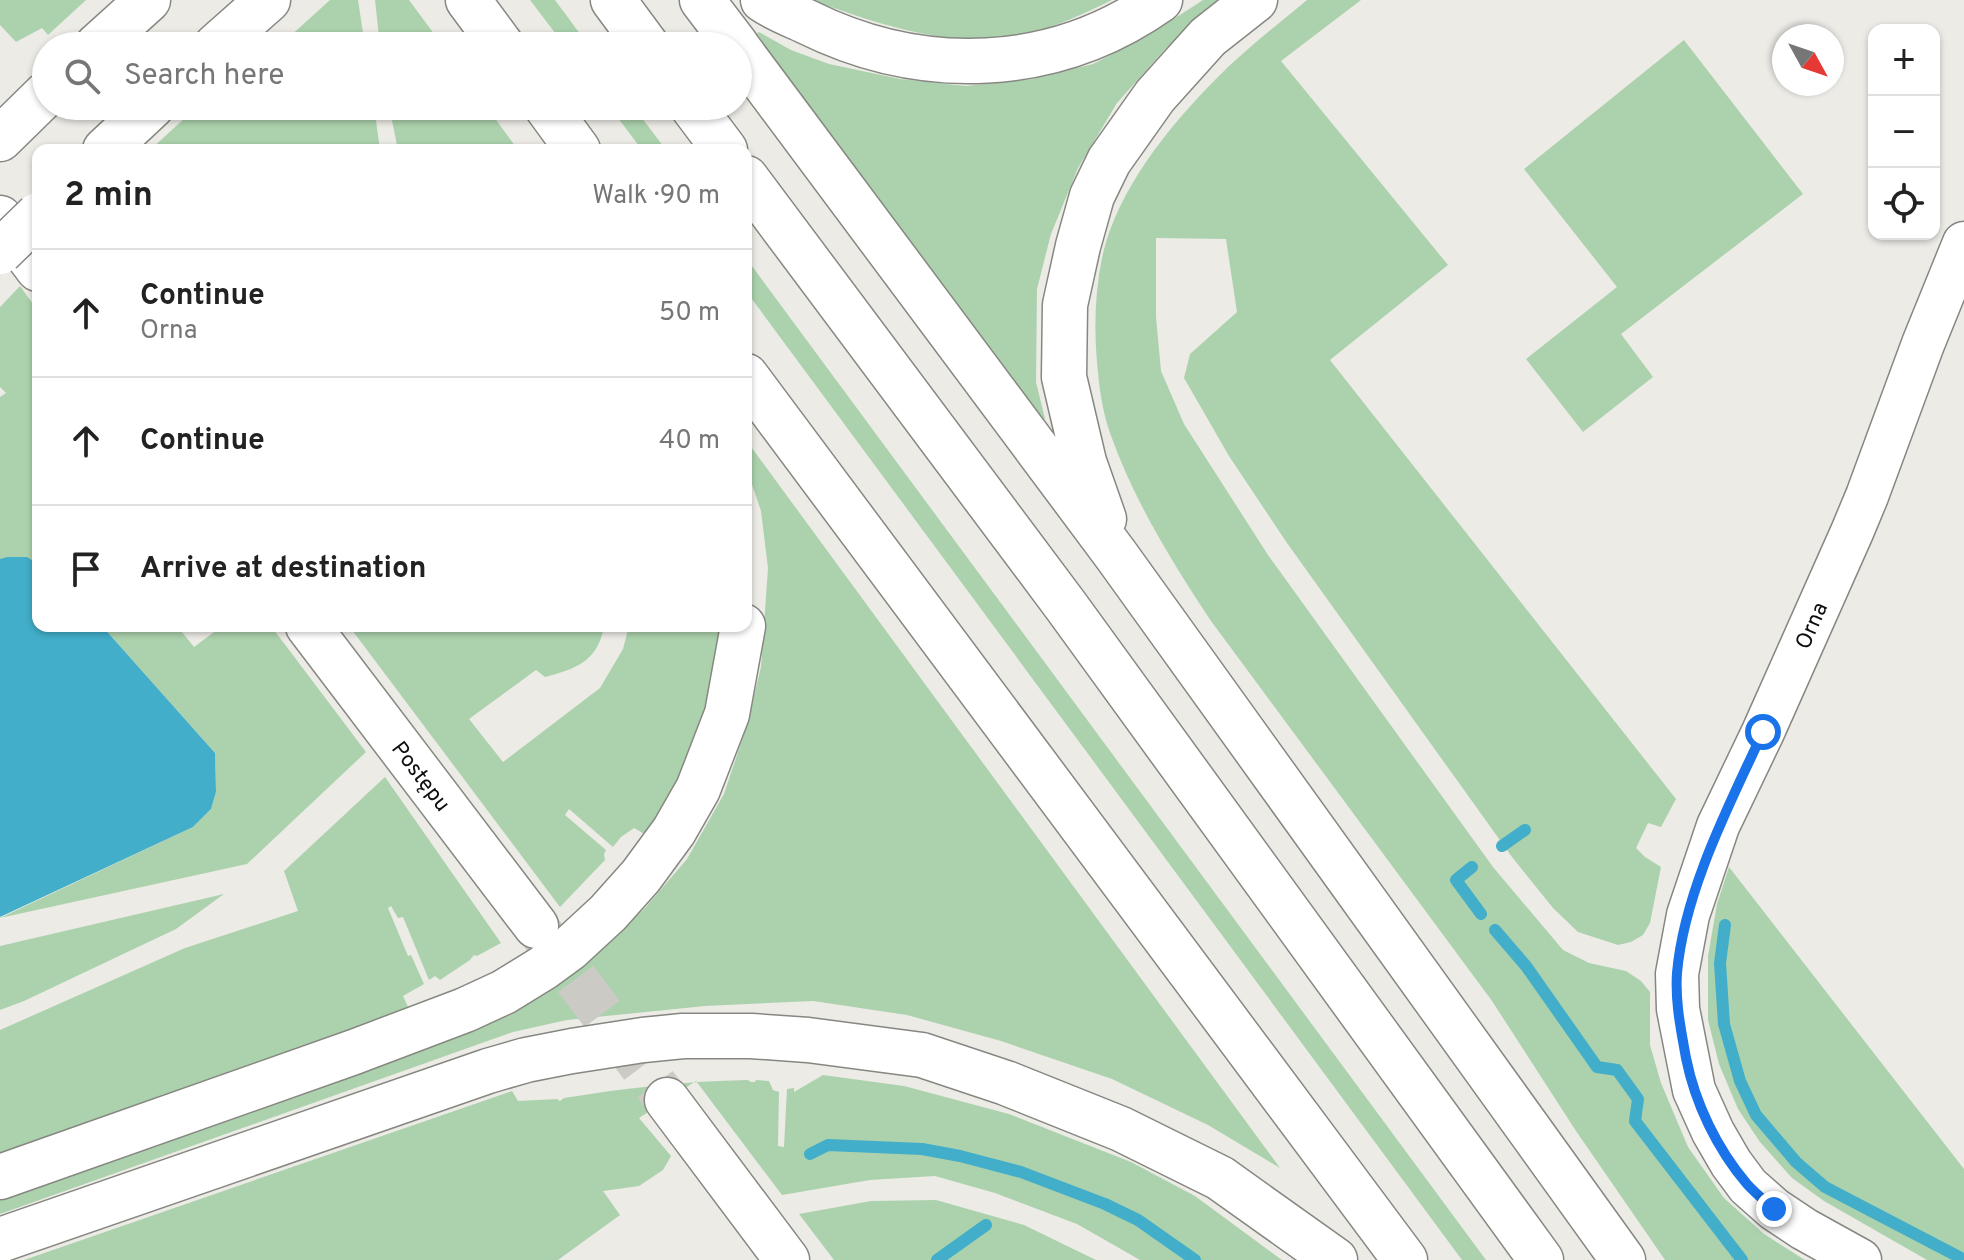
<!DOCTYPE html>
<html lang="en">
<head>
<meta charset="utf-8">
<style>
	body { margin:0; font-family:Overpass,sans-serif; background:#f6f6f6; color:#222 }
	.controls { position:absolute; right:24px; top:24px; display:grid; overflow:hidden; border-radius:16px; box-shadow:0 2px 6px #0004 }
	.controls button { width:72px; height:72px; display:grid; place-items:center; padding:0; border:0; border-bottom:2px solid #e0e0e0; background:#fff; color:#222; font:40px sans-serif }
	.compass { position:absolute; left:1772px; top:24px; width:72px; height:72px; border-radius:50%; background:#fff; box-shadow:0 2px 6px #0004; rotate:130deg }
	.stop { position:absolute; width:24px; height:24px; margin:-18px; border:6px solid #1a73e8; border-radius:50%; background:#fff }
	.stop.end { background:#1a73e8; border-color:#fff; box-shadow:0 2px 8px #0008 }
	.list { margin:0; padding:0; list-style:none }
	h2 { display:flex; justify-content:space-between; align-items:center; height:104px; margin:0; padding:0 32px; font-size:34px }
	h2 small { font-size:26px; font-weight:400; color:#767676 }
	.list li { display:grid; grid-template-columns:52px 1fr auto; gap:24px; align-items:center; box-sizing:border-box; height:128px; padding:0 32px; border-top:2px solid #e0e0e0 }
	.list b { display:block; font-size:30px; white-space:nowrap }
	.list p { margin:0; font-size:26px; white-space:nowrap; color:#767676 }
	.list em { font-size:26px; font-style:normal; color:#767676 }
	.icon { flex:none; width:44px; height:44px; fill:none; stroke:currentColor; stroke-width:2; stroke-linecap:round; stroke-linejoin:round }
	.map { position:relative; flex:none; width:1964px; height:1260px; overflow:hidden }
	.search { position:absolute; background:#fff; box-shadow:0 2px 6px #0004; left:32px; top:32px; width:720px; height:88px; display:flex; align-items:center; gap:20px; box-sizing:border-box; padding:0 28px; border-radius:44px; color:#767676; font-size:30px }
	.panel { position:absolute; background:#fff; box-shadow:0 2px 6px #0004; left:32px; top:144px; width:720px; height:488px; border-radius:16px }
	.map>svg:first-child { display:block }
	.green { fill:#acd2ad }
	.water { fill:#42aec9 }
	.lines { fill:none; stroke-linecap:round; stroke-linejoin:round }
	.stream { stroke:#42aec9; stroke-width:12 }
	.tertiary-tunnel { stroke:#cbcac5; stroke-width:44; stroke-dasharray:44 22; stroke-linecap:butt }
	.minor-casing { stroke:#878782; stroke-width:45 }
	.tertiary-casing { stroke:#878782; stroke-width:47 }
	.motorway-casing { stroke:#878782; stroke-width:47 }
	.minor { stroke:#fff; stroke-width:42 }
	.tertiary { stroke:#fff; stroke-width:44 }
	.motorway { stroke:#fff; stroke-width:44 }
	.motorway-bridge-casing { stroke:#878782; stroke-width:47; stroke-linecap:butt }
	.motorway-bridge { stroke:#fff; stroke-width:44 }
	.route { stroke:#1a73e8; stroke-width:10 }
	.labels { text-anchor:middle; stroke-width:6; stroke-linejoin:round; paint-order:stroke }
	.street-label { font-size:22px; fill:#0e0e0c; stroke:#fff }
</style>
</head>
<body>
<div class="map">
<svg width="1964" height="1260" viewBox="0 0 1964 1260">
	<rect width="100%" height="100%" fill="#ecebe6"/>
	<!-- green -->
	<path class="green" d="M 0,0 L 86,0 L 48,35 L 42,28 L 16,42 L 0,25 Z
		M 330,0 L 358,0 L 365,46 L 286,46 L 288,38 Z
		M 375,0 L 409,0 L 443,46 L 380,46 Z
		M 530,0 L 555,0 L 589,46 L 565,46 Z
		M 811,0 L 1112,0 C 1088,12 1053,28 1027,34 C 950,50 882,25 811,0 Z
		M 1203,0 L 1228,0 L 1166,48 L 1117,103 L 1078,168 L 1051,234 L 1037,289 L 1036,382 L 1045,419 L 1037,424 L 750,39 L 759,32 L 791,50 L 829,64 L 900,79 L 966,86 L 1033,79 L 1093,64 L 1149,35 Z
		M 1307,0 L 1361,0 L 1281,61 L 1448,265 L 1330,360 L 1676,799 L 1661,827 L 1648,823 L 1636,848 L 1645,857 L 1661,867 L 1650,923 L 1643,935 L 1631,942 L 1618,945 L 1578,932 L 1553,908 L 1512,857 L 1287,543 L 1229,456 L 1184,378 L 1190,354 L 1237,312 L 1226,239 L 1156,238 L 1156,317 L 1161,371 L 1184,424 L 1268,555 L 1493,867 L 1563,950 L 1589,963 L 1626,971 L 1641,981 L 1650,992 L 1650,1045 L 1661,1083 L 1688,1147 L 1724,1198 L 1764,1234 L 1805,1260 L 1665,1260 L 1576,1131 L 1492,1001 L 1211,621 C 1172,562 1134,501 1110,433 C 1102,410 1099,386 1097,362 C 1094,327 1095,292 1102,258 C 1116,192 1168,127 1215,80 C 1243,51 1276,26 1307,0 Z
		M 1684,40 L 1803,194 L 1621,334 L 1653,377 L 1583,432 L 1526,359 L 1617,287 L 1524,169 Z
		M 198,106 L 374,106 L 380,150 L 150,150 Z
		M 389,106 L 486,106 L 518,150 L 398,150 Z
		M 609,106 L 633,106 L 666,150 L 642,150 Z
		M 746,258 L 1486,1260 L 1462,1260 L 746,291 Z
		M 20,286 L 38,311 L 38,564 C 26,557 14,555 0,559 L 0,397 L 6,393 L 0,387 L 0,307 Z
		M 746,440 L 1280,1168 L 1208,1125 L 1112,1079 L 1001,1041 L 907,1015 L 813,1001 L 705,1006 L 567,1020 L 513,1032 L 0,1214 L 0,1194 L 584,964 L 644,909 L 687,859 L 724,794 L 747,725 L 761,667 L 768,568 L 761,511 L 746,467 Z
		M 102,626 L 177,626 L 194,647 L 222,626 L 271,626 L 366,752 L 247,864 L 0,918 L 193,827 L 211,809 L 216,792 L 215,753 Z
		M 349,626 L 604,626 C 598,661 576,669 545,677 L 536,670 L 469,719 L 503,762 L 600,688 L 623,649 L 629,626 L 720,626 L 717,678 L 696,744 L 665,804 L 646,835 L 634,828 L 621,837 L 613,847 L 569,809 L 565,815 L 606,850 L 604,854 L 605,860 L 560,907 Z
		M 385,777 L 501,943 L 477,956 L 474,955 L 470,960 L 440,980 L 435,976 L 429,980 L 403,917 L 398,918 L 391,906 L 388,908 L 408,956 L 411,955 L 424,984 L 403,996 L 410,1011 L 0,1155 L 0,1030 L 185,948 L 298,911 L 284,871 Z
		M 1729,867 L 1964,1169 L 1964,1260 L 1927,1260 L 1824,1201 L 1792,1178 L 1760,1142 L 1738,1109 L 1719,1064 L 1708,1020 L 1708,956 L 1717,904 Z
		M 224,894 L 176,929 L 24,1001 L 0,1010 L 0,946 Z
		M 823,1075 L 904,1086 L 1009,1114 L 1131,1162 L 1195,1196 L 1282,1260 L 1140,1260 L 1077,1224 L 995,1193 L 935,1176 L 870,1180 L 782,1195 L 696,1081 L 639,1118 L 671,1156 L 663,1170 L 639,1186 L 603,1191 L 620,1215 L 558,1260 L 24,1260 L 512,1091 L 518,1101 L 557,1099 L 560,1101 L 564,1098 C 626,1088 686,1081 748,1080 L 751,1082 L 755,1082 L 756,1080 L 769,1081 L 773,1090 L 779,1092 L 778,1146 L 784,1147 L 787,1089 L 794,1088 L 794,1092 Z
		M 936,1200 L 1024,1225 L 1096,1260 L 834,1260 L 799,1214 L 871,1201 Z"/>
	<!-- water -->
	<path class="water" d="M 7,557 L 27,557 L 38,564 L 38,626 L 102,626 L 215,753 L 216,792 L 211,809 L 193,827 L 0,917 L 0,559 Z"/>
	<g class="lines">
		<!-- stream -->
		<path class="stream" d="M 1502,846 L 1525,830
			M 1472,867 L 1456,880 L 1481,914
			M 1725,925 L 1720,963 L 1724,1024 L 1740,1081 L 1756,1115 L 1796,1162 L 1825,1187 L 1963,1259
			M 1495,930 L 1526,966 L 1597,1067 L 1617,1070 L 1638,1099 L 1635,1121 L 1742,1260
			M 810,1154 L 828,1145 L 922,1149 L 960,1156 L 1021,1172 L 1105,1204 L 1138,1220 L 1195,1260
			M 937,1260 L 986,1225"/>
		<!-- tertiary-tunnel -->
		<path class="tertiary-tunnel" d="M 536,926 L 667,1100"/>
		<defs>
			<g id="minor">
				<path id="s1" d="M 1860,1260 L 1804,1229 L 1774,1209 L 1748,1186 L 1731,1163 L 1713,1132 L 1694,1090 L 1678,1009 L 1677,974 L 1688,915 L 1718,826 L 1763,732 L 1852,532 L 1867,496 L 1923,344 L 1964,243"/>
			</g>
			<g id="tertiary">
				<path d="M 0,218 L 38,269"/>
				<path id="s2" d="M 308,626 L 536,926"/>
				<path d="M 667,1100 L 787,1260"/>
			</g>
			<path id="motorway" d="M 468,0 L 502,46
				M 613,0 L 647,46
				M 702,0 L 737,46
				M 763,0 C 776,9 792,15 807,22 C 922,79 1054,75 1160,0
				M 97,46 L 148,0
				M 216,46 L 268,0
				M 738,48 L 1116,555 L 1623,1260
				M 546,106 L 578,150
				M 692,106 L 725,150
				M 0,139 L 46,94
				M 105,150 L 152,106
				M 746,178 L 1066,606 L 1541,1260
				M 746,376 L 1405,1260
				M 1104,519 L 1084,462 L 1064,377 L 1065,305 L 1078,246 L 1092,196 L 1109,161 L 1155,96 L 1208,37 L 1255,0
				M 0,1177 L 354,1052 L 465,1010 L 504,992 L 543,968 L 569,949 L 608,913 L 641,876 L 674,831 L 698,789 L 727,714 L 743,626
				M 0,1240 L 488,1071 L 526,1060 L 572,1051 L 643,1040 L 683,1036 L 751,1036 L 808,1040 L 922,1055 L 1006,1083 L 1121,1129 L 1220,1178 L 1335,1260"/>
		</defs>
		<!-- minor casing -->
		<use href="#minor" class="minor-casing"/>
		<!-- tertiary casing -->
		<use href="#tertiary" class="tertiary-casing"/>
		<!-- motorway casing -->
		<use href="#motorway" class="motorway-casing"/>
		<!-- minor -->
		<use href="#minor" class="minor"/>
		<!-- tertiary -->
		<use href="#tertiary" class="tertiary"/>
		<!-- motorway -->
		<use href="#motorway" class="motorway"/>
		<defs>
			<path id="motorway-bridge" d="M 0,252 L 38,215"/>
		</defs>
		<!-- motorway-bridge casing -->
		<use href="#motorway-bridge" class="motorway-bridge-casing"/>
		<!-- motorway-bridge -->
		<use href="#motorway-bridge" class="motorway-bridge"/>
	</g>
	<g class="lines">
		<!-- route -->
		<path class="route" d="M 1763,732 C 1729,805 1684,892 1677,973 C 1675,1002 1681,1030 1686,1058 C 1695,1103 1717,1149 1747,1184 C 1755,1193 1765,1201 1774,1209"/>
	</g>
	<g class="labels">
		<!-- street labels -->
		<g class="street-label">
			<text dy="8" stroke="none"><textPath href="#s1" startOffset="738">Orna</textPath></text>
			<text dy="8" stroke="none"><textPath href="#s2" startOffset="188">Postępu</textPath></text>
		</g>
	</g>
</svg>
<div class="controls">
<button>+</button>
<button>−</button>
<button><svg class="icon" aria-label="locate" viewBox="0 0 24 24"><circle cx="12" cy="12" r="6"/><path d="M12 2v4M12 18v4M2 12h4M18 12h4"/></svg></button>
</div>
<svg class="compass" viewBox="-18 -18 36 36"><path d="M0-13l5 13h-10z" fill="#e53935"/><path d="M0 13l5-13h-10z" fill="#767676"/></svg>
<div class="stop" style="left:1763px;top:732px"></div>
<div class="stop end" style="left:1774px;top:1209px"></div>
<div class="search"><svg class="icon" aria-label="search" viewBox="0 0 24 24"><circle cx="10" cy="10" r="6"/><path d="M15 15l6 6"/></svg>Search here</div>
<section class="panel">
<h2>2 min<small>Walk · 90 m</small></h2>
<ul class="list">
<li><svg class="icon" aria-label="ahead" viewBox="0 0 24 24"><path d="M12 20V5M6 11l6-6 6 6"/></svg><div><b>Continue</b><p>Orna</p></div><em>50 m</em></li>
<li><svg class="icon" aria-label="ahead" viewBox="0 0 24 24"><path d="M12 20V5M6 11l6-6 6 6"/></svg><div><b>Continue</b></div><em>40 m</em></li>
<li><svg class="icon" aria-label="arrive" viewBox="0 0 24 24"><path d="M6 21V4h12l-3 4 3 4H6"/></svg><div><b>Arrive at destination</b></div></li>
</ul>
</section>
</div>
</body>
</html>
